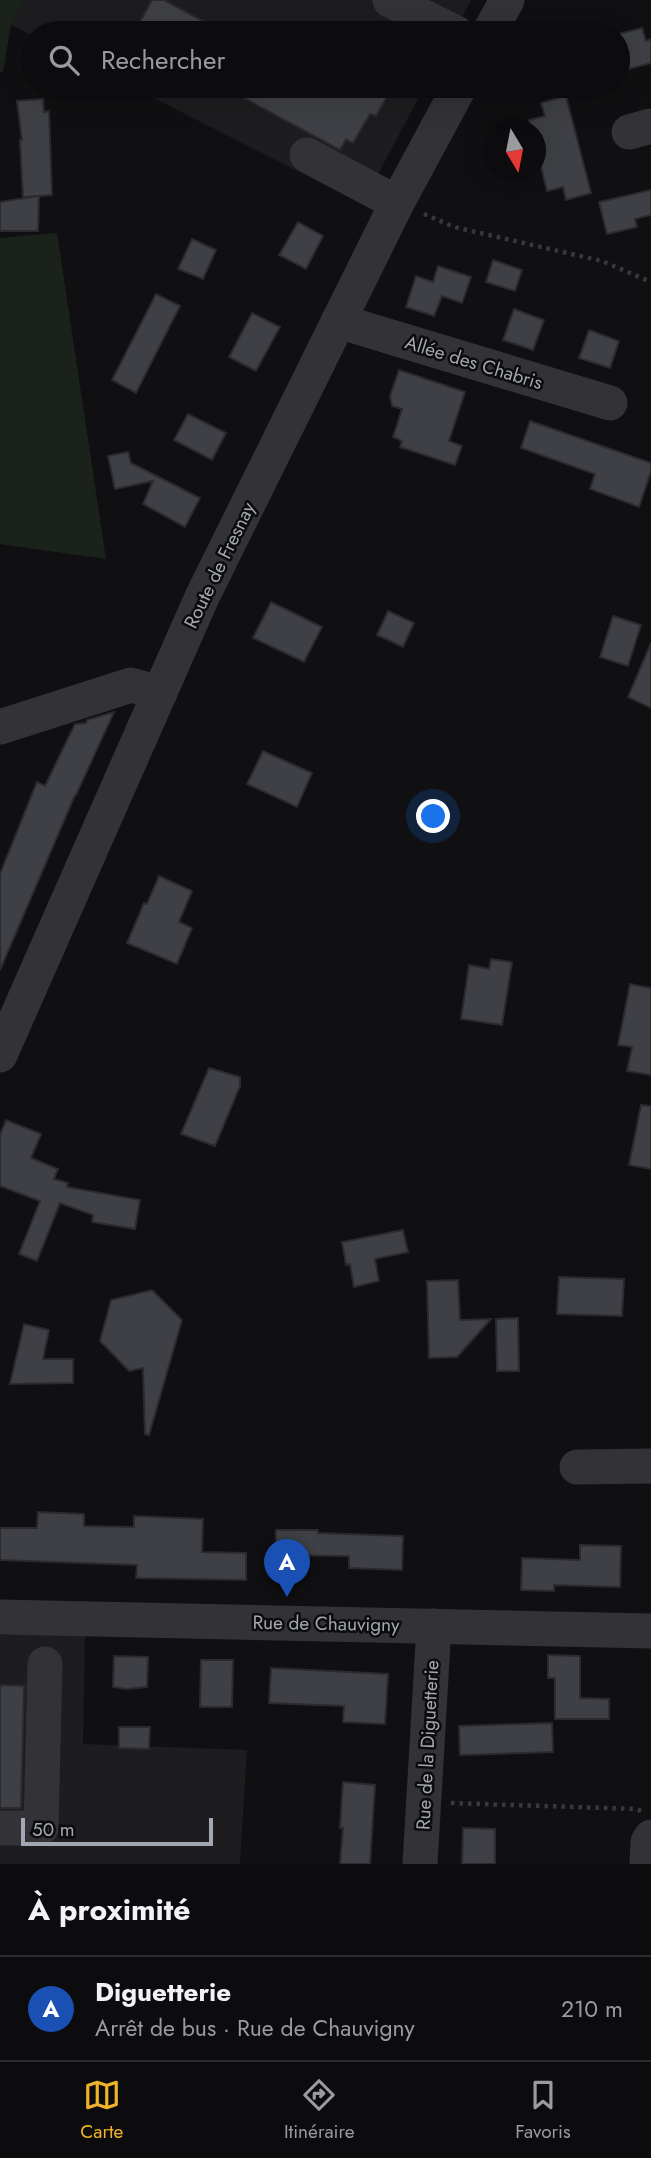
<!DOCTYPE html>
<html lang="fr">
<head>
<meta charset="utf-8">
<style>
	body { margin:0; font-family:Jost,sans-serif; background:#1a1a1c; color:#f1f3f6 }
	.compass { position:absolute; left:483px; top:119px; width:63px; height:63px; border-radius:50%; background:#0c0c0e; box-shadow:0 7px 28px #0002; rotate:170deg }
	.scale { position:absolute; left:21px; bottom:18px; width:192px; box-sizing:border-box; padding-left:7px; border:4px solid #a2a7b3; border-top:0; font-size:19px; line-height:24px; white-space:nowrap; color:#a2a7b3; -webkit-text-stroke:5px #0c0c0d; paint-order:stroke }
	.you { position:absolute; left:434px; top:817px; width:24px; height:24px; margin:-18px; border:5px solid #fff; border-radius:50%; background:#1a73e8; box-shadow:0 0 0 10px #1a73e833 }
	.badge { display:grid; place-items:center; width:46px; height:46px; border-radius:50%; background:#f0b22a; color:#fff; font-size:23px; font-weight:700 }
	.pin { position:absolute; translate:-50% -58px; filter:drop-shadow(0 2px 4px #0008) }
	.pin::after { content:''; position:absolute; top:37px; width:24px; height:21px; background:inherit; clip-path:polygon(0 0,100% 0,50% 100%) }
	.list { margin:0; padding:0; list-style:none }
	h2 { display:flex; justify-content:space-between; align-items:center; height:91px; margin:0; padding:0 28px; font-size:30px }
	h2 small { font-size:23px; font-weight:400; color:#9a9b9e }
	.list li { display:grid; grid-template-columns:46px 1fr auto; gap:21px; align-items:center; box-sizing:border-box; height:105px; padding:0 28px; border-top:2px solid #2c2c2e }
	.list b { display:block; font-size:26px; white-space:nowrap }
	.list p { margin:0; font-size:23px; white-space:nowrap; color:#9a9b9e }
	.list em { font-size:23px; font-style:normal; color:#9a9b9e }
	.icon { flex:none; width:38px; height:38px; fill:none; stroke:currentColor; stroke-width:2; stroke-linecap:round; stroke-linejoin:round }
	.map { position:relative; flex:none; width:651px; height:1864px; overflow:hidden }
	.search { position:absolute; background:#0c0c0e; box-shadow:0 7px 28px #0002; left:21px; right:21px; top:21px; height:77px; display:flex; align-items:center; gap:18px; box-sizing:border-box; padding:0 24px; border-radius:38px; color:#9a9b9e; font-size:26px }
	.sheet { height:196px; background:#0c0c0e }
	nav { display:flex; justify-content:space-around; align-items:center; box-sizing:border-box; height:98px; border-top:2px solid #2c2c2e; background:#0c0c0e; font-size:19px; color:#9a9b9e }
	nav a { display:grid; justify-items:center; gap:4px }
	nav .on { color:#f0b22a }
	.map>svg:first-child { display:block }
	.built { fill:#1d1d1f }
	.green { fill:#1b221c }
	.building { fill:#3f4045; stroke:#2b2a2e; stroke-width:2 }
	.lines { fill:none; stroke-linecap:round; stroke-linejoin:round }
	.path { stroke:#38393e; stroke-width:4.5; stroke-dasharray:3.5 5; stroke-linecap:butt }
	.minor { stroke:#323237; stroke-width:35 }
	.labels { text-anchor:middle; stroke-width:5; stroke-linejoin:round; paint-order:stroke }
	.street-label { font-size:19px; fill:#a2a7b3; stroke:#0c0c0d }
</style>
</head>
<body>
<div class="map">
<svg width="651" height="1864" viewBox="0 0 651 1864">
	<rect width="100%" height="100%" fill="#101012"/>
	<!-- built -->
	<path class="built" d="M 24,0 L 471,0 L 454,33 L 33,33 L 33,36 L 11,25 Z
		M 130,86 L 425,86 L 362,204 Z
		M 85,1634 L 83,1744 L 247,1750 L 240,1864 L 0,1864 L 0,1635 Z"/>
	<!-- green -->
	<path class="green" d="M 0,0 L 24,0 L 11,25 L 3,72 L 0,72 Z
		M 57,233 L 106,559 L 0,544 L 0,238 Z"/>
	<!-- building -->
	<path class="building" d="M 152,0 L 164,0 L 225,33 L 148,33 L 137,27 Z
		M 642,28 L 646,41 L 651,39 L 651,63 L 618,72 L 618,34 Z
		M 222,86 L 393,86 L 376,116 L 370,114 L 353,143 L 346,139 L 340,150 Z
		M 566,96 L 591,193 L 566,200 L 563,187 L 547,191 L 536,146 L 536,130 L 531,130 L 529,120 L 545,116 L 541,103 Z
		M 43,99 L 44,112 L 49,111 L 52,195 L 39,196 L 38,231 L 0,231 L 0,202 L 38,196 L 23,197 L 20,140 L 22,140 L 17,101 Z
		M 651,190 L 651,215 L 635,219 L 637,227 L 607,234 L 599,202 Z
		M 298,222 L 323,236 L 306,269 L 279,255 Z
		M 192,239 L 216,250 L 203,279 L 178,269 Z
		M 493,260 L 522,270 L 515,291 L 486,282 Z
		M 438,266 L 471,277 L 462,303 L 442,296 L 434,316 L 406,307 L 416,276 L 433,282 Z
		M 156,294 L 180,306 L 136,393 L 112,380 Z
		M 514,309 L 544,320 L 533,350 L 503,340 Z
		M 252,313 L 280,327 L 256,371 L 229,357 Z
		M 589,330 L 619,341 L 610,368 L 579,358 Z
		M 399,370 L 465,392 L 449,441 L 462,446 L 455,465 L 400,447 L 402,441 L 393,437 L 402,409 L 392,406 L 390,396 Z
		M 188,414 L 226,433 L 212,460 L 174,440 Z
		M 530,421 L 651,463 L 651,471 L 639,507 L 590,489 L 595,474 L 521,448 Z
		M 128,452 L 131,463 L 200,498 L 185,527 L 143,504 L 153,481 L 115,489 L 108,456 Z
		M 271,602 L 322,627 L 304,662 L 253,638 Z
		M 388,611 L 414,623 L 403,647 L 377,635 Z
		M 613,616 L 641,625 L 628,666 L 600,657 Z
		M 651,643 L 651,708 L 628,697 Z
		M 114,712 L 76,795 L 75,795 L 0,970 L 0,874 L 37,782 L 45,786 L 75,724 L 86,723 L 87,720 Z
		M 263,751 L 312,773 L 297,807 L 247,784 Z
		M 159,876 L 192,891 L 179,922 L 192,928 L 177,964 L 127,943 L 144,903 L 147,904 Z
		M 491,959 L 512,962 L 502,1025 L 461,1019 L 469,965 L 489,969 Z
		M 630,984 L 651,988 L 651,1075 L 627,1071 L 632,1047 L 618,1045 Z
		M 209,1068 L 240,1077 L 240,1086 L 215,1146 L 181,1134 Z
		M 641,1105 L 651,1106 L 651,1169 L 629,1165 Z
		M 6,1120 L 41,1134 L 31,1158 L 58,1169 L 54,1179 L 68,1183 L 67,1187 L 140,1200 L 135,1229 L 92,1222 L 93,1215 L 60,1203 L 37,1261 L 19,1254 L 40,1201 L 0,1186 L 0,1135 Z
		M 403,1230 L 408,1252 L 375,1259 L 379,1281 L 354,1287 L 350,1264 L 346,1265 L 342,1242 Z
		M 559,1277 L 624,1279 L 622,1316 L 557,1314 Z
		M 458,1280 L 460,1320 L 491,1319 L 457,1357 L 429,1358 L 427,1281 Z
		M 152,1290 L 182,1320 L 149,1435 L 145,1434 L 143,1368 L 129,1371 L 100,1341 L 111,1300 Z
		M 518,1318 L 519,1371 L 497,1371 L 496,1319 Z
		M 24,1324 L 49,1330 L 43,1359 L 73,1359 L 73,1383 L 10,1384 Z
		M 38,1512 L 84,1514 L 84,1526 L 134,1527 L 134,1516 L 203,1519 L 202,1552 L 246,1553 L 246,1580 L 136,1578 L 137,1565 L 0,1560 L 0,1528 L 37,1528 Z
		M 276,1530 L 318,1530 L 318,1533 L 403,1536 L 402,1570 L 349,1568 L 349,1556 L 276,1555 Z
		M 580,1545 L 621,1546 L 620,1587 L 554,1585 L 554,1591 L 521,1590 L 522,1558 L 580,1560 Z
		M 548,1655 L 580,1656 L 580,1698 L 609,1699 L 609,1719 L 555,1719 L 555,1678 L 548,1678 Z
		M 114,1656 L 148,1657 L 147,1687 L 126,1689 L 113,1687 Z
		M 201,1660 L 233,1660 L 232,1707 L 200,1707 Z
		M 271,1668 L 388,1674 L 385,1724 L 343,1722 L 344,1706 L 269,1703 Z
		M 0,1685 L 24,1686 L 21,1808 L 0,1808 Z
		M 552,1723 L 553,1752 L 460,1755 L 459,1726 Z
		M 119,1727 L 150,1727 L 149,1749 L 119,1748 Z
		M 343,1782 L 375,1785 L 370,1864 L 340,1864 L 343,1828 L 340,1828 Z
		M 463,1828 L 495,1829 L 495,1864 L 462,1864 Z"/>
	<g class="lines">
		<!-- path -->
		<path class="path" d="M 424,214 L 454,227 L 602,261 L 651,282
			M 451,1803 L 636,1809 L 641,1811"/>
		<!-- minor -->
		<path class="minor" d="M 390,0 L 456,33
			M 489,33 L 507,0
			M 629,132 L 651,126
			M 307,155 L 397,203
			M 338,321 L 610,403
			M 0,727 L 131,685 L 160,693
			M 0,1055 L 202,597 L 397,203 L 460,86
			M 577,1467 L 651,1466
			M 0,1617 L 651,1631
			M 0,1828 L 41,1828 L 45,1664
			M 420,1864 L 434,1626
			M 647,1864 L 648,1842 L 651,1837"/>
	</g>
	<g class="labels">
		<!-- street labels -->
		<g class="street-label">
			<text transform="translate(474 362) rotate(17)" y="7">Allée des Chabris</text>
			<text transform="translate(219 565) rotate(-64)" y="7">Route de Fresnay</text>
			<text transform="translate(326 1623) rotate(1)" y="7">Rue de Chauvigny</text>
			<text transform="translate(427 1745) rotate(-87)" y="7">Rue de la Diguetterie</text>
		</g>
	</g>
</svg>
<svg class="compass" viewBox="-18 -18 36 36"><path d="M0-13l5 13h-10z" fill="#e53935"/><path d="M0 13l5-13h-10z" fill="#9a9b9e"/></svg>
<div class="scale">50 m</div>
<div class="you"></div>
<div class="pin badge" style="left:287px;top:1597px;background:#1a4fb4">A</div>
<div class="search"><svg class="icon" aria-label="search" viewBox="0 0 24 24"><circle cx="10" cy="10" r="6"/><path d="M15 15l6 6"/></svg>Rechercher</div>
</div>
<section class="sheet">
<h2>À proximité<small></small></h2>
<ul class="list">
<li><span class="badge" style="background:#1a4fb4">A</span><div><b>Diguetterie</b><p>Arrêt de bus · Rue de Chauvigny</p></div><em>210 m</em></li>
</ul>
</section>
<nav>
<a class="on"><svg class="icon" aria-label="map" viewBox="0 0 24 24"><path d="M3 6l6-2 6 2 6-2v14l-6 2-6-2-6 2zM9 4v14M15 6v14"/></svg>Carte</a>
<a><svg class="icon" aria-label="directions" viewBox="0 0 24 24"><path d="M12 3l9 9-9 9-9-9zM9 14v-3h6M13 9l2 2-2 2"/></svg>Itinéraire</a>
<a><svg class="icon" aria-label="saved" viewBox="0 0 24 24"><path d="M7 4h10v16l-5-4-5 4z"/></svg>Favoris</a>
</nav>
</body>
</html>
